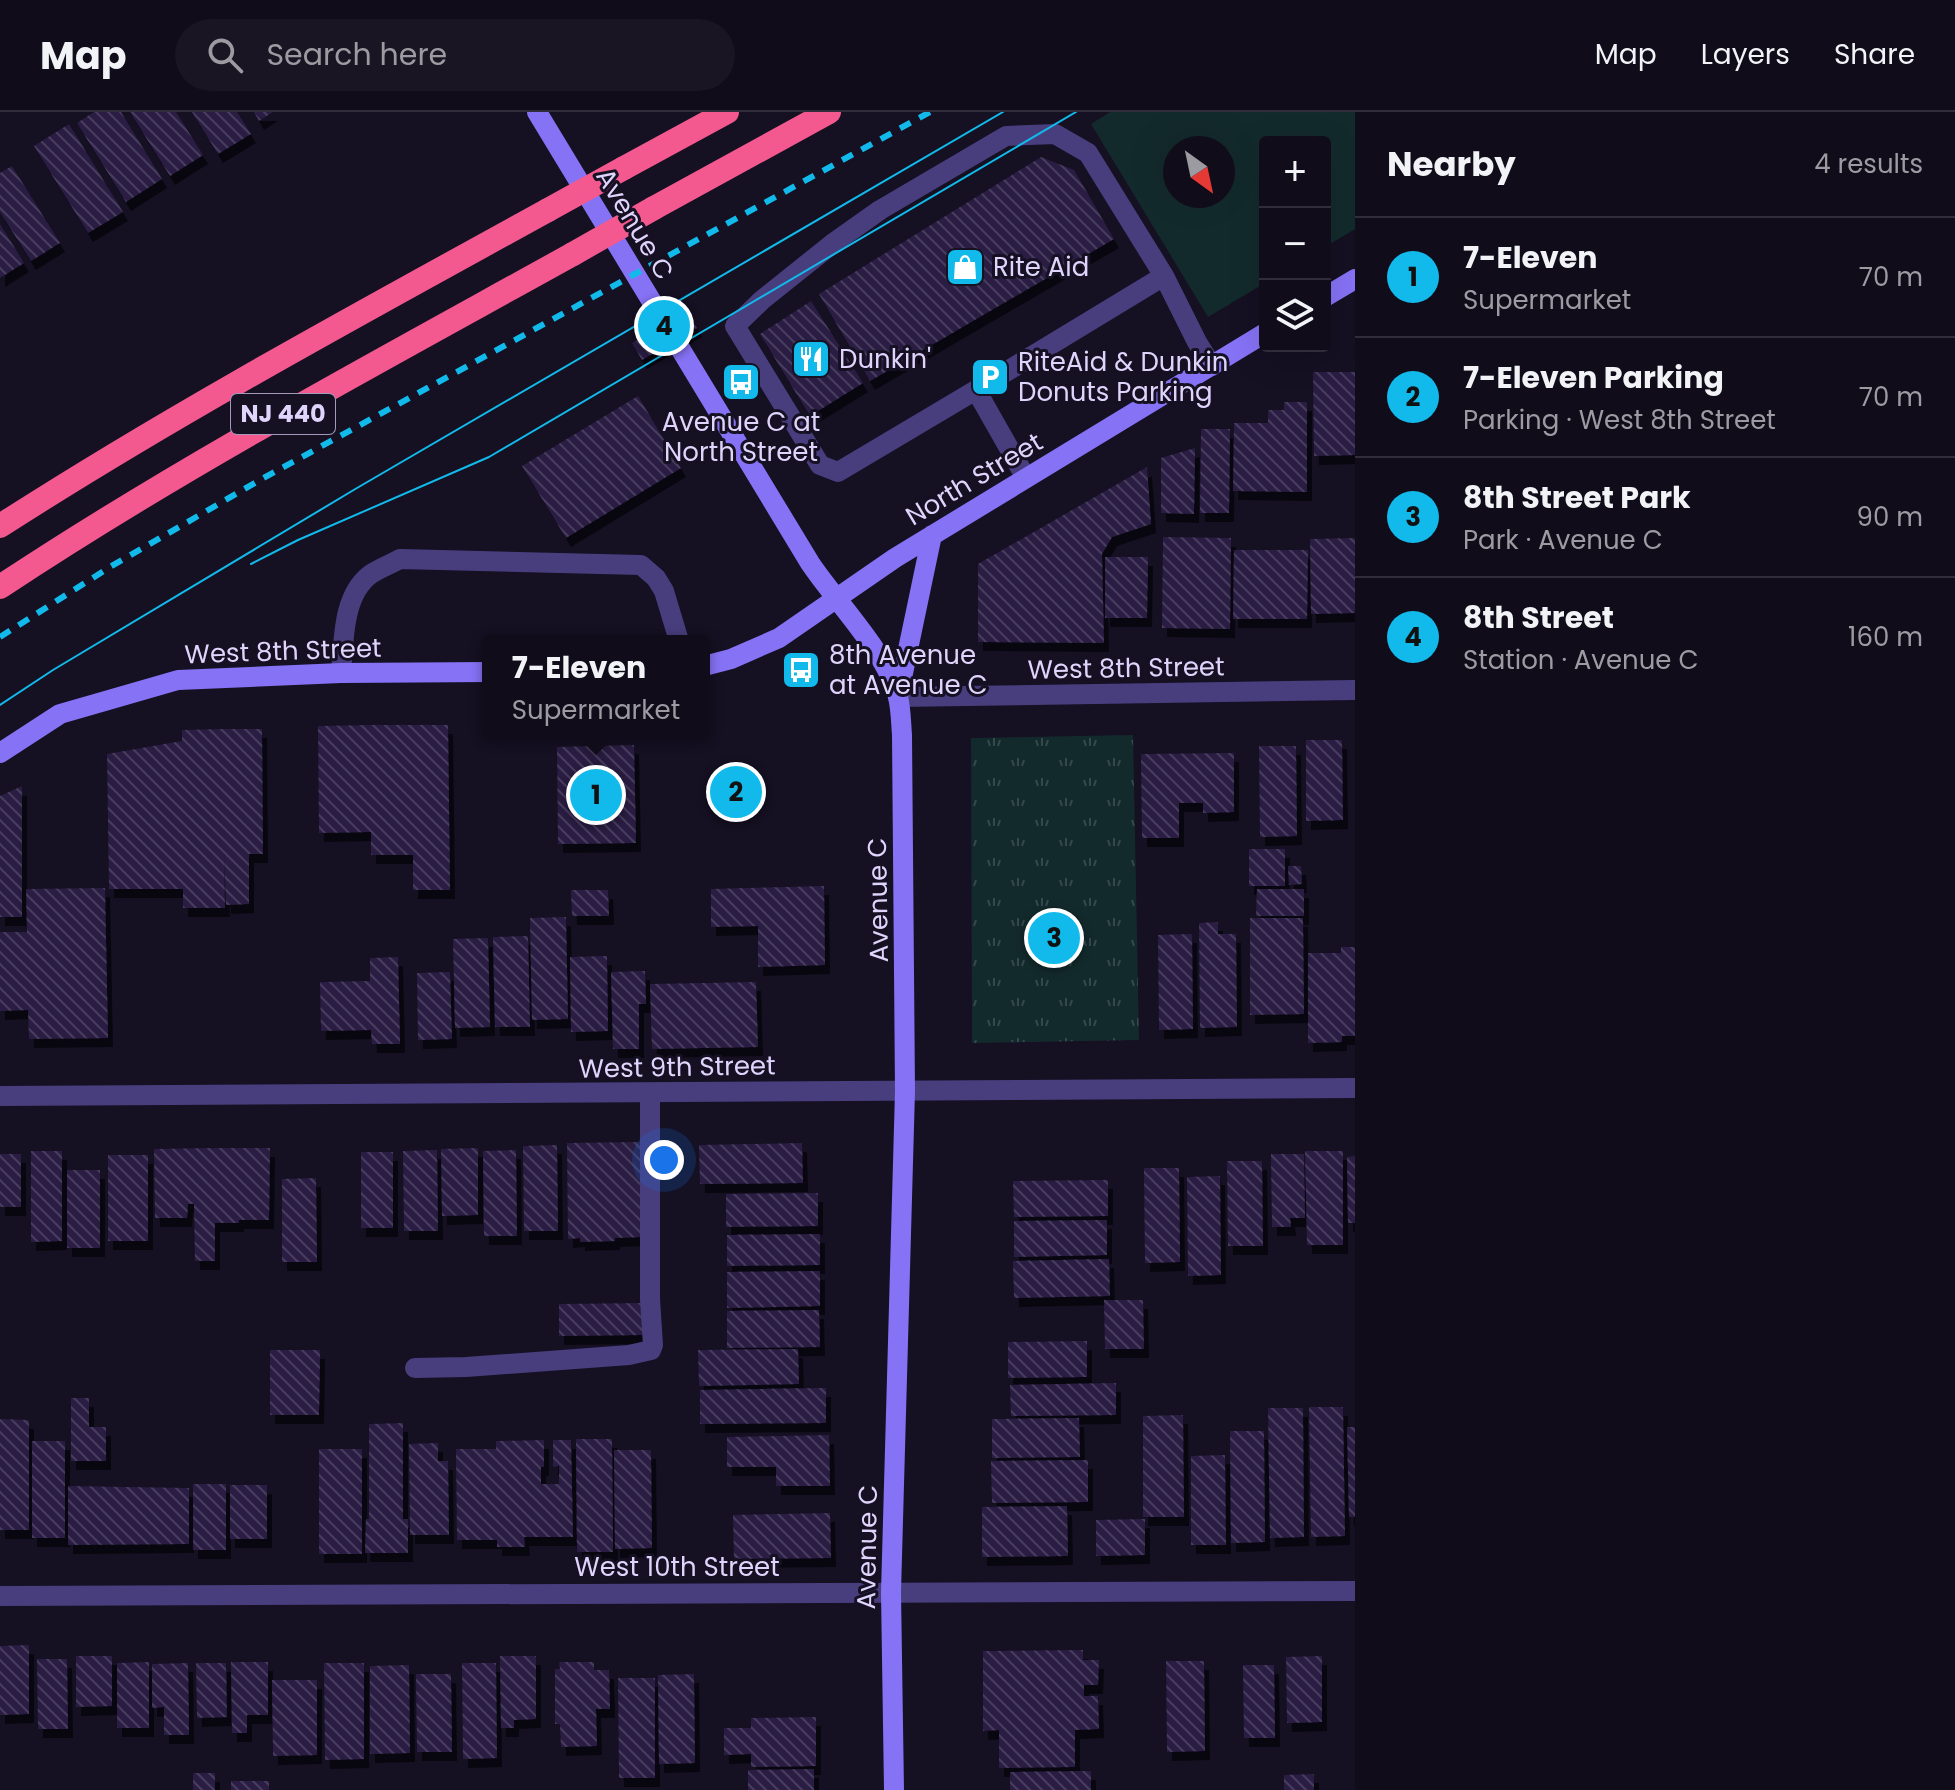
<!DOCTYPE html>
<html lang="en">
<head>
<meta charset="utf-8">
<style>
	body { margin:0; font-family:Poppins,sans-serif; background:#191523; color:#f1f3f6 }
	.controls { position:absolute; right:24px; top:24px; display:grid; overflow:hidden; border-radius:8px; box-shadow:0 8px 32px #0002 }
	.controls button { width:72px; height:72px; display:grid; place-items:center; padding:0; border:0; border-bottom:2px solid #302c39; background:#100c1a; color:#f1f3f6; font:40px sans-serif }
	.compass { position:absolute; left:1163px; top:24px; width:72px; height:72px; border-radius:50%; background:#100c1a; box-shadow:0 8px 32px #0002; rotate:147deg }
	.you { position:absolute; left:664px; top:1048px; width:28px; height:28px; margin:-20px; border:6px solid #fff; border-radius:50%; background:#1a73e8; box-shadow:0 0 0 12px #1a73e833 }
	.badge { display:grid; place-items:center; width:52px; height:52px; border-radius:50%; background:#11baeb; color:#111; font-size:26px; font-weight:700 }
	.pin { position:absolute; translate:-50% -50%; border:4px solid #fff; box-shadow:0 2px 8px #0006 }
	.popup { position:absolute; left:482px; top:523px; width:228px; height:104px; box-sizing:border-box; display:grid; place-content:center; border-radius:8px; background:#100c1a; filter:drop-shadow(0 2px 6px #0005); font-size:26px; white-space:nowrap; color:#9c9ba2 }
	.popup b { font-size:30px; color:#f1f3f6 }
	.popup::after { content:''; position:absolute; left:50%; top:100%; margin-left:-16px; border:16px solid transparent; border-top-color:#100c1a }
	.list { margin:0; padding:0; list-style:none }
	h2 { display:flex; justify-content:space-between; align-items:center; height:104px; margin:0; padding:0 32px; font-size:34px }
	h2 small { font-size:26px; font-weight:400; color:#9c9ba2 }
	.list li { display:grid; grid-template-columns:52px 1fr auto; gap:24px; align-items:center; box-sizing:border-box; height:120px; padding:0 32px; border-top:2px solid #302c39 }
	.list b { display:block; font-size:30px; white-space:nowrap }
	.list p { margin:0; font-size:26px; white-space:nowrap; color:#9c9ba2 }
	.list em { font-size:26px; font-style:normal; color:#9c9ba2 }
	.icon { flex:none; width:44px; height:44px; fill:none; stroke:currentColor; stroke-width:2; stroke-linecap:round; stroke-linejoin:round }
	.map { position:relative; flex:none; width:1355px; height:1678px; overflow:hidden }
	header { display:flex; align-items:center; gap:48px; box-sizing:border-box; height:112px; padding:0 40px; background:#100c1a; border-bottom:2px solid #302c39 }
	header strong { font-size:38px }
	nav { display:flex; gap:44px; margin-inline-start:auto; font-size:28px }
	.search { width:560px; height:72px; background:#191523; display:flex; align-items:center; gap:20px; box-sizing:border-box; padding:0 28px; border-radius:44px; color:#9c9ba2; font-size:30px }
	main { display:flex }
	aside { flex:1; background:#100c1a }
	.map>svg:first-child { display:block }
	.grass { fill:#132a2c; fill-rule:evenodd }
	.park { fill:url(#park-tufts) }
	.building { fill:url(#building-back-hatch); filter:url(#shadow) }
	.lines { fill:none; stroke-linecap:round; stroke-linejoin:round }
	.service { stroke:#483e7e; stroke-width:20 }
	.minor { stroke:#483e7e; stroke-width:20 }
	.secondary { stroke:#8672f5; stroke-width:20 }
	.motorway { stroke:#f3588f; stroke-width:24 }
	.tram { stroke:#11baeb; stroke-width:2 }
	.rail { stroke:#11baeb; stroke-width:6; stroke-dasharray:12 10; stroke-linecap:butt }
	.motorway-bridge { stroke:#f3588f; stroke-width:24 }
	.labels { text-anchor:middle; stroke-width:6; stroke-linejoin:round; paint-order:stroke }
	.shield { fill:#151022; stroke:#a299bb; stroke-width:2 }
	.shield-label { font-size:24px; font-weight:bold; fill:#ded4fc }
	.street-label { font-size:26px; fill:#ded4fc; stroke:#151022 }
	.poi-label { font-size:26px; fill:#ded4fc; stroke:#151022; text-anchor:start }
</style>
</head>
<body>
<header>
<strong>Map</strong>
<div class="search"><svg class="icon" aria-label="search" viewBox="0 0 24 24"><circle cx="10" cy="10" r="6"/><path d="M15 15l6 6"/></svg>Search here</div>
<nav><a>Map</a><a>Layers</a><a>Share</a></nav>
</header>
<main>
<div class="map">
<svg width="1355" height="1678" viewBox="0 0 1355 1678">
	<defs>
		<pattern id="park-tufts" width="24" height="20" patternUnits="userSpaceOnUse" patternTransform="scale(2)"><rect width="24" height="20" fill="#132a2c"/><path d="M3 7l-1-3M5 7V3M7 7l1-3M15 17l-1-3M17 17v-4M19 17l1-3" fill="none" stroke="#35484c"/></pattern>
		<pattern id="building-back-hatch" width="6" height="6" patternUnits="userSpaceOnUse" patternTransform="scale(2)"><rect width="6" height="6" fill="#291d42"/><path d="M-1 5l2 2M0 0l6 6M5-1l2 2" fill="none" stroke="#483d5e"/></pattern>
		<filter id="shadow"><feDropShadow dx="5" dy="9" stdDeviation="0" flood-color="#0009"/></filter>
	</defs>
	<rect width="100%" height="100%" fill="#151022"/>
	<!-- grass -->
	<path class="grass" d="M 1110,0 L 1355,0 L 1355,117 L 1325,135 L 1325,30 L 1265,30 L 1265,171 L 1208,205 L 1091,12 ZM 1175,36 L 1223,36 L 1223,84 L 1175,84 Z"/>
	<!-- park -->
	<path class="park" d="M 1133,623 L 1139,928 L 972,931 L 971,626 Z"/>
	<!-- building -->
	<path class="building" d="M 94,0 L 121,0 L 162,67 L 126,90 L 77,11 Z
		M 130,0 L 176,0 L 203,43 L 170,64 Z
		M 192,0 L 237,0 L 251,22 L 218,42 Z
		M 254,0 L 273,0 L 259,9 Z
		M 69,12 L 123,100 L 88,121 L 34,34 Z
		M 1041,45 L 1074,58 L 1114,127 L 870,269 L 819,182 Z
		M 12,54 L 60,131 L 31,149 L 0,100 L 0,61 Z
		M 0,112 L 24,151 L 0,166 Z
		M 811,189 L 863,271 L 810,304 L 760,222 Z
		M 687,198 L 697,216 L 642,248 L 632,231 Z
		M 1313,260 L 1355,260 L 1355,343 L 1314,344 Z
		M 638,284 L 681,356 L 566,426 L 522,354 Z
		M 1284,290 L 1307,290 L 1307,380 L 1233,379 L 1234,311 L 1268,311 L 1268,298 L 1284,298 Z
		M 1201,317 L 1230,317 L 1229,401 L 1200,401 Z
		M 1195,336 L 1194,402 L 1161,401 L 1161,346 Z
		M 1147,355 L 1151,412 L 1112,425 L 1102,442 L 1104,531 L 978,530 L 978,452 Z
		M 1163,425 L 1231,426 L 1230,517 L 1162,516 Z
		M 1355,426 L 1355,501 L 1311,502 L 1310,427 Z
		M 1234,438 L 1308,438 L 1307,507 L 1233,507 Z
		M 1105,445 L 1148,445 L 1147,506 L 1105,506 Z
		M 370,613 L 448,613 L 450,778 L 413,778 L 413,743 L 371,743 L 371,720 L 319,721 L 318,614 Z
		M 225,617 L 262,617 L 263,742 L 249,742 L 249,792 L 226,793 L 224,742 L 225,796 L 183,796 L 183,777 L 109,777 L 107,642 L 182,629 L 182,618 Z
		M 1306,628 L 1342,628 L 1343,708 L 1306,709 Z
		M 634,633 L 636,731 L 558,732 L 557,635 Z
		M 1259,634 L 1296,634 L 1297,724 L 1260,725 Z
		M 1234,641 L 1234,700 L 1203,701 L 1203,691 L 1179,691 L 1179,726 L 1142,726 L 1141,642 Z
		M 22,674 L 22,805 L 0,805 L 0,684 Z
		M 1249,737 L 1285,737 L 1285,774 L 1249,774 Z
		M 1288,754 L 1301,754 L 1302,772 L 1289,773 Z
		M 824,774 L 825,853 L 758,855 L 758,814 L 711,815 L 711,777 Z
		M 105,776 L 108,926 L 29,927 L 28,898 L 0,899 L 0,820 L 27,820 L 26,777 Z
		M 1257,777 L 1304,777 L 1304,804 L 1256,804 Z
		M 571,778 L 608,778 L 609,804 L 572,804 Z
		M 566,805 L 568,907 L 532,908 L 530,806 Z
		M 1250,806 L 1303,806 L 1304,902 L 1250,903 Z
		M 1218,810 L 1218,822 L 1236,822 L 1237,915 L 1200,916 L 1199,811 Z
		M 1192,822 L 1193,917 L 1159,918 L 1158,823 Z
		M 528,824 L 530,915 L 495,915 L 493,825 Z
		M 488,826 L 490,915 L 455,916 L 453,827 Z
		M 1341,835 L 1355,835 L 1355,924 L 1342,924 L 1342,930 L 1308,931 L 1308,841 L 1341,841 Z
		M 607,844 L 608,919 L 571,920 L 570,845 Z
		M 398,845 L 400,932 L 372,932 L 371,918 L 321,919 L 320,870 L 370,869 L 370,846 Z
		M 645,859 L 646,892 L 639,892 L 639,937 L 613,937 L 611,860 Z
		M 450,860 L 452,927 L 418,928 L 417,861 Z
		M 756,870 L 758,935 L 652,937 L 650,872 Z
		M 640,1030 L 641,1125 L 615,1126 L 615,1129 L 580,1130 L 580,1126 L 568,1127 L 567,1031 Z
		M 802,1031 L 803,1071 L 700,1072 L 699,1033 Z
		M 557,1033 L 558,1119 L 524,1119 L 523,1034 Z
		M 215,1036 L 270,1036 L 269,1108 L 239,1108 L 239,1111 L 215,1111 L 215,1149 L 195,1149 L 194,1092 L 188,1092 L 187,1106 L 155,1106 L 154,1037 Z
		M 478,1036 L 478,1103 L 442,1104 L 441,1037 Z
		M 437,1038 L 438,1119 L 404,1119 L 403,1039 Z
		M 516,1038 L 517,1124 L 484,1124 L 483,1039 Z
		M 31,1039 L 62,1039 L 62,1129 L 31,1130 Z
		M 1305,1039 L 1343,1039 L 1343,1133 L 1307,1133 Z
		M 361,1040 L 393,1040 L 393,1116 L 361,1116 Z
		M 0,1042 L 21,1042 L 21,1095 L 0,1095 Z
		M 1271,1042 L 1304,1042 L 1305,1106 L 1290,1106 L 1291,1115 L 1272,1115 Z
		M 108,1043 L 148,1043 L 148,1129 L 108,1129 Z
		M 1355,1044 L 1355,1111 L 1348,1111 L 1347,1045 Z
		M 1227,1049 L 1262,1049 L 1263,1134 L 1228,1134 Z
		M 1144,1056 L 1179,1056 L 1180,1150 L 1145,1151 Z
		M 67,1058 L 100,1058 L 100,1136 L 67,1136 Z
		M 1220,1064 L 1221,1163 L 1188,1164 L 1187,1065 Z
		M 316,1066 L 317,1150 L 282,1150 L 282,1067 Z
		M 1108,1068 L 1108,1104 L 1014,1105 L 1013,1069 Z
		M 818,1081 L 818,1114 L 726,1115 L 726,1082 Z
		M 1107,1108 L 1107,1143 L 1014,1145 L 1014,1109 Z
		M 820,1122 L 820,1153 L 727,1154 L 727,1123 Z
		M 1109,1147 L 1110,1184 L 1014,1186 L 1013,1149 Z
		M 820,1159 L 820,1194 L 727,1196 L 727,1160 Z
		M 1104,1188 L 1143,1188 L 1144,1237 L 1105,1237 Z
		M 643,1191 L 643,1223 L 559,1224 L 559,1192 Z
		M 819,1198 L 820,1235 L 727,1236 L 727,1199 Z
		M 1087,1229 L 1087,1265 L 1008,1266 L 1008,1230 Z
		M 798,1237 L 799,1272 L 699,1274 L 698,1238 Z
		M 270,1238 L 320,1238 L 319,1303 L 270,1303 Z
		M 1116,1271 L 1116,1303 L 1011,1304 L 1010,1273 Z
		M 826,1276 L 826,1311 L 700,1312 L 700,1278 Z
		M 71,1286 L 89,1286 L 89,1315 L 106,1315 L 106,1349 L 71,1349 Z
		M 1309,1295 L 1343,1295 L 1345,1424 L 1311,1425 Z
		M 1268,1296 L 1303,1296 L 1304,1425 L 1270,1426 Z
		M 1183,1303 L 1184,1405 L 1143,1405 L 1143,1304 Z
		M 1079,1306 L 1080,1345 L 992,1346 L 992,1307 Z
		M 0,1307 L 29,1308 L 29,1418 L 0,1418 Z
		M 403,1311 L 403,1407 L 408,1407 L 408,1441 L 365,1441 L 366,1407 L 369,1407 L 369,1312 Z
		M 1347,1315 L 1355,1315 L 1355,1405 L 1349,1405 Z
		M 1230,1319 L 1264,1319 L 1265,1430 L 1231,1431 Z
		M 829,1323 L 830,1374 L 776,1374 L 776,1355 L 727,1355 L 727,1325 Z
		M 576,1327 L 612,1327 L 613,1440 L 577,1440 Z
		M 544,1328 L 544,1355 L 541,1355 L 541,1372 L 559,1372 L 559,1354 L 553,1355 L 553,1328 L 571,1328 L 573,1425 L 524,1425 L 525,1435 L 497,1435 L 497,1428 L 457,1428 L 456,1337 L 496,1337 L 496,1329 Z
		M 32,1329 L 65,1329 L 65,1426 L 32,1426 Z
		M 438,1331 L 438,1349 L 448,1349 L 449,1423 L 410,1423 L 409,1332 Z
		M 319,1337 L 362,1337 L 362,1442 L 319,1442 Z
		M 614,1338 L 651,1338 L 652,1436 L 615,1437 Z
		M 1225,1343 L 1226,1433 L 1191,1433 L 1191,1344 Z
		M 1088,1348 L 1088,1390 L 992,1391 L 991,1349 Z
		M 193,1372 L 226,1372 L 226,1438 L 193,1438 Z
		M 230,1373 L 267,1373 L 267,1427 L 230,1427 Z
		M 68,1374 L 189,1376 L 189,1432 L 68,1433 Z
		M 1067,1394 L 1068,1444 L 982,1445 L 982,1395 Z
		M 830,1401 L 831,1446 L 734,1447 L 733,1403 Z
		M 1145,1407 L 1145,1443 L 1096,1444 L 1096,1408 Z
		M 29,1533 L 29,1602 L 0,1603 L 0,1534 Z
		M 1083,1538 L 1083,1548 L 1099,1548 L 1098,1573 L 1084,1573 L 1084,1584 L 1098,1584 L 1099,1617 L 1075,1618 L 1075,1655 L 999,1656 L 999,1618 L 983,1619 L 983,1539 Z
		M 76,1544 L 112,1544 L 112,1594 L 76,1595 Z
		M 500,1544 L 536,1544 L 536,1607 L 514,1608 L 514,1616 L 501,1616 Z
		M 1322,1544 L 1322,1610 L 1287,1611 L 1286,1545 Z
		M 37,1547 L 67,1547 L 68,1617 L 38,1617 Z
		M 1166,1549 L 1204,1549 L 1205,1639 L 1167,1640 Z
		M 149,1550 L 149,1616 L 117,1616 L 117,1551 Z
		M 231,1550 L 268,1550 L 268,1603 L 247,1603 L 247,1621 L 232,1621 Z
		M 559,1550 L 594,1550 L 594,1558 L 609,1558 L 610,1597 L 596,1597 L 597,1634 L 561,1635 L 560,1612 L 555,1612 L 555,1557 L 560,1557 Z
		M 188,1551 L 189,1623 L 164,1623 L 164,1595 L 152,1596 L 152,1552 Z
		M 196,1551 L 226,1551 L 227,1605 L 197,1606 Z
		M 324,1551 L 364,1551 L 364,1647 L 325,1648 Z
		M 462,1551 L 496,1551 L 497,1646 L 463,1647 Z
		M 409,1553 L 410,1641 L 370,1642 L 370,1554 Z
		M 1243,1553 L 1274,1553 L 1275,1626 L 1244,1626 Z
		M 416,1562 L 451,1562 L 452,1640 L 417,1640 Z
		M 694,1562 L 695,1651 L 659,1652 L 658,1563 Z
		M 618,1566 L 655,1566 L 655,1666 L 619,1666 Z
		M 272,1568 L 317,1568 L 317,1643 L 273,1644 Z
		M 816,1605 L 816,1654 L 751,1655 L 751,1642 L 724,1643 L 724,1616 L 751,1616 L 751,1606 Z
		M 814,1657 L 814,1678 L 748,1678 L 748,1658 Z
		M 1091,1659 L 1091,1678 L 1010,1678 L 1010,1660 Z
		M 193,1661 L 215,1661 L 215,1678 L 193,1678 Z
		M 1314,1662 L 1314,1678 L 1284,1678 L 1284,1663 Z
		M 231,1669 L 269,1669 L 269,1678 L 231,1678 Z"/>
	<g class="lines">
		<!-- service -->
		<path class="service" d="M 976,278 L 838,360 L 820,353 L 735,214 L 762,188 L 832,132 L 880,98 L 1006,24 L 1055,22 L 1088,41 L 1164,164
			M 1026,366 L 976,278 L 1164,164 L 1197,230 L 1212,254
			M 341,561 C 344,529 342,483 371,462 C 380,456 391,452 400,447 L 641,453 L 656,466 L 664,479 L 679,529
			M 415,1256 L 466,1255 L 629,1243 L 651,1238 L 653,1233 L 650,1187 L 650,982"/>
		<!-- minor -->
		<path class="minor" d="M 898,585 L 1355,578
			M 0,984 L 1355,976
			M 0,1484 L 1355,1479"/>
		<!-- secondary -->
		<path class="secondary" d="M 537,0 L 810,451 C 836,490 887,541 898,585 C 901,597 901,611 902,623 L 905,979 L 891,1480 L 894,1678
			M 1325,185 L 1355,167
			M 704,554 L 731,547 L 779,526 L 895,446 L 1265,221
			M 898,585 L 932,423
			M 0,641 L 60,602 L 178,568 L 341,561 L 488,560"/>
		<!-- motorway -->
		<path class="motorway" d="M 624,56 L 727,0
			M 654,96 L 829,0
			M 0,414 C 177,300 363,200 548,98
			M 0,475 C 184,353 380,249 573,142"/>
		<!-- tram -->
		<path class="tram" d="M 251,452 L 298,428 L 489,345 L 1076,0
			M 0,593 L 53,558 L 357,376 L 1003,0"/>
		<!-- rail -->
		<path class="rail" d="M 0,525 L 110,455 L 260,368 L 930,0"/>
		<!-- motorway-bridge -->
		<path class="motorway-bridge" d="M 548,98 L 624,56
			M 573,142 L 654,96"/>
	</g>
	<!-- icons -->
	<defs>
		<symbol id="shop-square" viewBox="-11 -11 22 22"><rect x="-9" y="-9" width="18" height="18" rx="4" fill="#11baeb" stroke="#151022"/><path d="M-5-2.5h2.3a2.7 3.5 0 0 1 5.4 0H5L5.5 6h-11ZM-1.5-2.5h3a1.5 2.3 0 0 0-3 0Z" fill="#fff"/></symbol>
		<symbol id="restaurant-square" viewBox="-11 -11 22 22"><rect x="-9" y="-9" width="18" height="18" rx="4" fill="#11baeb" stroke="#151022"/><path d="M-5-6h1v4h1v-4h1v4h1v-4h1v5L-1.5 .5V6h-2V.5L-5-1ZM5-6V6H3V1.5H1.5Q1.5-4 5-6Z" fill="#fff"/></symbol>
		<symbol id="parking-square" viewBox="-11 -11 22 22"><rect x="-9" y="-9" width="18" height="18" rx="4" fill="#11baeb" stroke="#151022"/><path d="M-3.5-5.5H1a3.5 3.5 0 0 1 0 7H-1V5.5H-3.5ZM-1-3.4V-.6H.8a1.4 1.4 0 0 0 0-2.8Z" fill="#fff"/></symbol>
		<symbol id="bus-square" viewBox="-11 -11 22 22"><rect x="-9" y="-9" width="18" height="18" rx="4" fill="#11baeb" stroke="#151022"/><path d="M-5-6H5V4H4V6H2V4H-2V6H-4V4H-5ZM-3.5-4V0h7V-4ZM-3.5 1.2v1.5H-2V1.2ZM2 1.2v1.5H3.5V1.2Z" fill="#fff"/></symbol>
	</defs>
	<g fill-rule="evenodd">
		<use href="#shop-square" x="943" y="133" width="44" height="44"/>
		<use href="#restaurant-square" x="789" y="225" width="44" height="44"/>
		<use href="#parking-square" x="968" y="243" width="44" height="44"/>
		<use href="#bus-square" x="719" y="248" width="44" height="44"/>
		<use href="#bus-square" x="779" y="536" width="44" height="44"/>
	</g>
	<g class="labels">
		<!-- shield labels -->
		<rect class="shield" x="231" y="282" width="104" height="40" rx="6"/>
		<g class="shield-label">
			<text x="283" y="310">NJ 440</text>
		</g>
		<!-- street labels -->
		<g class="street-label">
			<text transform="translate(635 112) rotate(59)" y="9">Avenue C</text>
			<text transform="translate(974 367) rotate(-31)" y="9">North Street</text>
			<text transform="translate(283 539) rotate(-2)" y="9">West 8th Street</text>
			<text transform="translate(1126 556) rotate(-1)" y="9">West 8th Street</text>
			<text transform="translate(878 788) rotate(-91)" y="9">Avenue C</text>
			<text transform="translate(677 955) rotate(-1)" y="9">West 9th Street</text>
			<text transform="translate(867 1435) rotate(-89)" y="9">Avenue C</text>
			<text x="677" y="1464">West 10th Street</text>
		</g>
		<!-- poi labels -->
		<g class="poi-label">
			<text x="993" y="164">Rite Aid</text>
			<text x="839" y="256">Dunkin'</text>
			<text x="1018" y="259">RiteAid &amp; Dunkin<tspan x="1018" dy="30">Donuts Parking</tspan></text>
			<text x="741" y="319" text-anchor="middle">Avenue C at<tspan x="741" dy="30">North Street</tspan></text>
			<text x="829" y="552">8th Avenue<tspan x="829" dy="30">at Avenue C</tspan></text>
		</g>
	</g>
</svg>
<div class="controls">
<button>+</button>
<button>−</button>
<button><svg class="icon" aria-label="layers" viewBox="0 0 24 24"><path d="M12 4l9 5-9 5-9-5zM3 14l9 5 9-5"/></svg></button>
</div>
<svg class="compass" viewBox="-18 -18 36 36"><path d="M0-13l5 13h-10z" fill="#e53935"/><path d="M0 13l5-13h-10z" fill="#9c9ba2"/></svg>
<div class="you"></div>
<div class="pin badge" style="left:596px;top:683px">1</div>
<div class="popup"><b>7-Eleven</b>Supermarket</div>
<div class="pin badge" style="left:736px;top:680px">2</div>
<div class="pin badge" style="left:1054px;top:826px">3</div>
<div class="pin badge" style="left:664px;top:214px">4</div>
</div>
<aside>
<h2>Nearby<small>4 results</small></h2>
<ul class="list">
<li><span class="badge">1</span><div><b>7-Eleven</b><p>Supermarket</p></div><em>70 m</em></li>
<li><span class="badge">2</span><div><b>7-Eleven Parking</b><p>Parking · West 8th Street</p></div><em>70 m</em></li>
<li><span class="badge">3</span><div><b>8th Street Park</b><p>Park · Avenue C</p></div><em>90 m</em></li>
<li><span class="badge">4</span><div><b>8th Street</b><p>Station · Avenue C</p></div><em>160 m</em></li>
</ul>
</aside>
</main>
</body>
</html>
